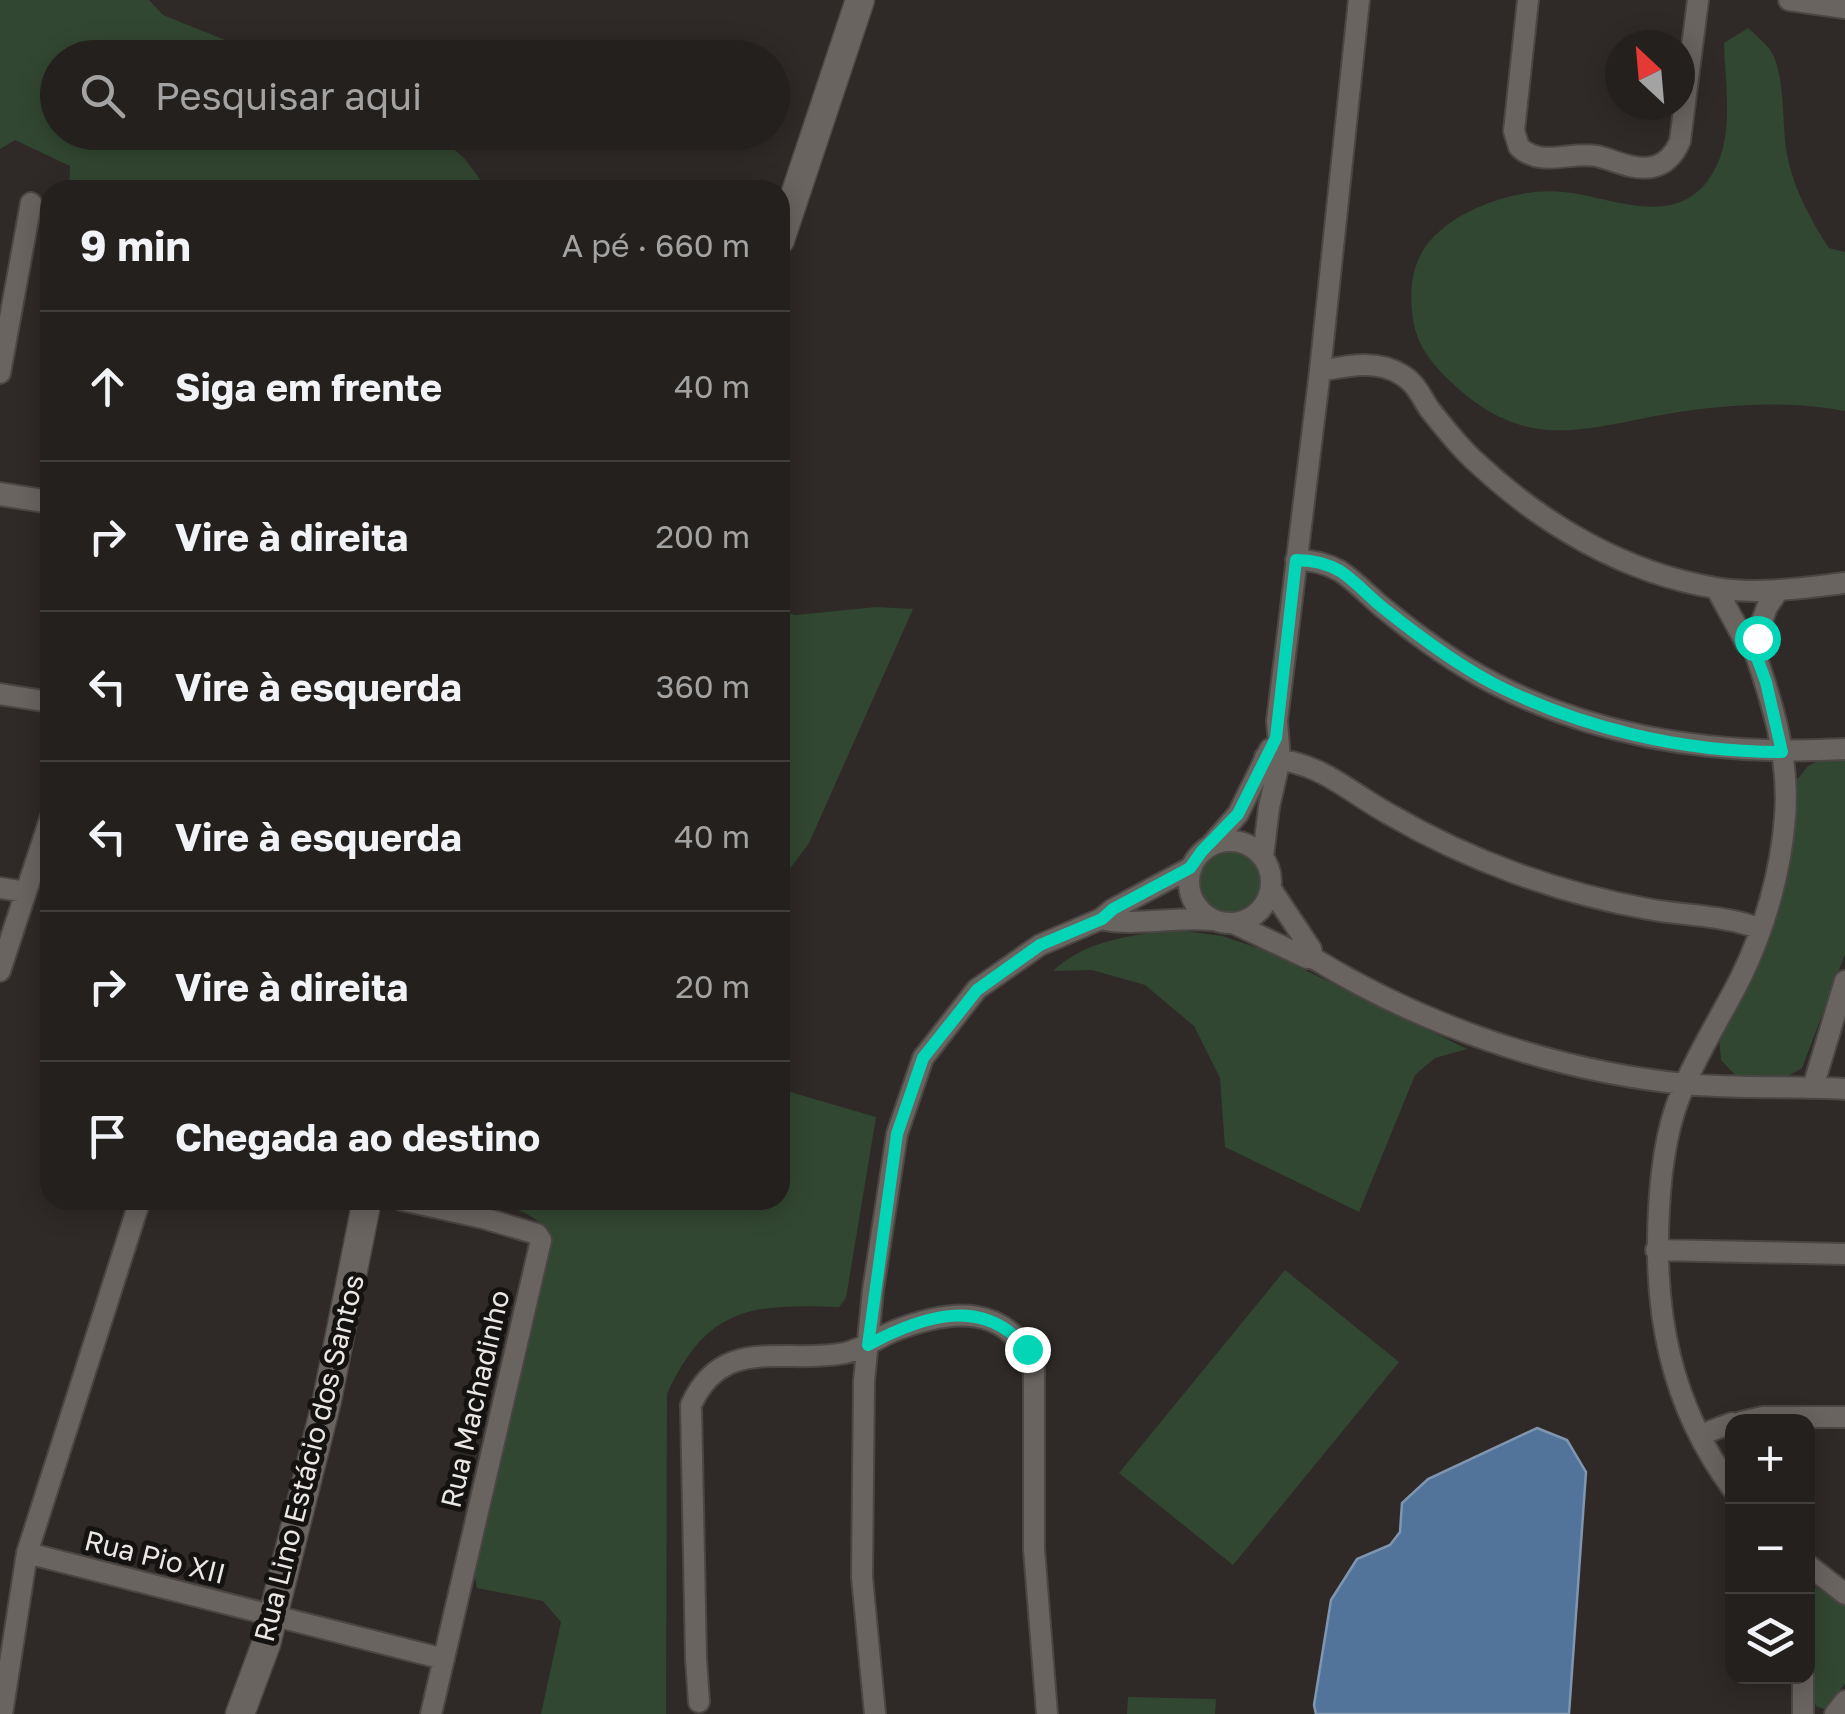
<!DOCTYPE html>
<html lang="pt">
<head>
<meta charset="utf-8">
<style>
	body { margin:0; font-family:"Golos Text",sans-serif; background:#2f2d2a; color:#f1f3f6 }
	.controls { position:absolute; right:30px; bottom:30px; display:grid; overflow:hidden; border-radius:20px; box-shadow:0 5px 25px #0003 }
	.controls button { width:90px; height:90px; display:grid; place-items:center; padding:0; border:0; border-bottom:2px solid #403e3b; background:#23201d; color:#f1f3f6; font:50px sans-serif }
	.compass { position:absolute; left:1605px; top:30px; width:90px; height:90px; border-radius:50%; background:#23201d; box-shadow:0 5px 25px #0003; rotate:334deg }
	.stop { position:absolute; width:30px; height:30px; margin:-22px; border:8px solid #04d5b6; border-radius:50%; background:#fff }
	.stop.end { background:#04d5b6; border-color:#fff; box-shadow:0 2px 10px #0008 }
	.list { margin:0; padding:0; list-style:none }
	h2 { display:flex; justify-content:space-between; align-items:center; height:130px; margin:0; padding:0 40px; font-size:42px }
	h2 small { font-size:32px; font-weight:400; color:#a3a3a4 }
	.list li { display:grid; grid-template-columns:65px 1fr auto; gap:30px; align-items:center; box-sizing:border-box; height:150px; padding:0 40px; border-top:2px solid #403e3b }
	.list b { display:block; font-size:38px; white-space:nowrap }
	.list em { font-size:32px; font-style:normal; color:#a3a3a4 }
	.icon { flex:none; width:55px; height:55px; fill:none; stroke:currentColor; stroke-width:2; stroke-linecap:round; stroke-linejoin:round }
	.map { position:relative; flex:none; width:1845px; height:1714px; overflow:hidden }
	.search { position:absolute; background:#23201d; box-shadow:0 5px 25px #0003; left:40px; top:40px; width:750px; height:110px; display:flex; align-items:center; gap:25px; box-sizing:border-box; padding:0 35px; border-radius:55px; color:#a3a3a4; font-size:38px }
	.panel { position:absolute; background:#23201d; box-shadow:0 5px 25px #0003; left:40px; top:180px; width:750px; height:1030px; border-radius:30px }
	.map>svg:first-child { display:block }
	.green { fill:#324731 }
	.water { fill:#52749a; stroke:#8096b0; stroke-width:2.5 }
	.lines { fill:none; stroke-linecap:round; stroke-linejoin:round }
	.minor-casing { stroke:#4a4643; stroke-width:24 }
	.tertiary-casing { stroke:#4a4643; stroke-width:26 }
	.secondary-casing { stroke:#4a4643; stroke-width:31 }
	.minor { stroke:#6a6461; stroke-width:20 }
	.tertiary { stroke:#6a6461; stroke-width:22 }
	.secondary { stroke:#6a6461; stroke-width:28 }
	.route { stroke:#04d5b6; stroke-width:12 }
	.labels { text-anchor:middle; stroke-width:10; stroke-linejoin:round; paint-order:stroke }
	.street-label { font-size:28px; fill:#eae7e5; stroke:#151312 }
</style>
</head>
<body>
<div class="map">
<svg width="1845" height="1714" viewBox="0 0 1845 1714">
	<rect width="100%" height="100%" fill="#2f2a27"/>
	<!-- green -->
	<path class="green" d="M 0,0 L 149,0 L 163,15 L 267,57 L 58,58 L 58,132 L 435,133 L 464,158 L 488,190 L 69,190 L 70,166 L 15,140 L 0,149 Z
		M 1748,28 C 1756,36 1770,46 1774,57 C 1785,85 1782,119 1786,149 C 1792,186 1809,217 1829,248 L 1845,252 L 1845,411 C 1794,401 1738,404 1686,411 C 1592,424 1532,459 1451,382 C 1432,364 1417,346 1413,319 C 1409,294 1411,267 1426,246 C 1453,209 1519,187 1563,192 C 1609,196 1669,228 1706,183 C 1737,145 1725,88 1724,43 Z
		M 876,607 L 913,609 L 809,843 L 780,882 L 780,611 L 796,615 Z
		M 1845,758 L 1845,954 L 1802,1068 L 1788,1076 L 1736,1076 L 1721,1060 L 1719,1037 L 1751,982 L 1771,932 L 1787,872 L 1797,780 L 1808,766 L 1816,762 Z
		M1199 882a31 31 0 1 1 62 0a31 31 0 1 1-62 0Z
		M 1177,930 L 1222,936 L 1264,950 L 1467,1049 L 1435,1058 L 1415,1075 L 1359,1212 L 1225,1147 L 1220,1078 L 1194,1026 L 1145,985 L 1092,970 L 1053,971 C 1087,939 1133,935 1177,930 Z
		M 780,1089 L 876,1117 L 846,1298 L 839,1307 C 750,1304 707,1307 667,1394 L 666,1714 L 541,1714 L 561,1622 L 543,1601 L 477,1588 L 474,1571 L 549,1235 C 534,1211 521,1215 500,1200 L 780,1200 Z
		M 1285,1270 L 1399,1362 L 1233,1565 L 1119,1473 Z
		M 1812,1585 L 1845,1605 L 1845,1684 L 1824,1709 L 1816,1706 L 1814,1700 C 1814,1662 1808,1624 1808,1586 Z
		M 1128,1697 L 1216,1699 L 1215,1714 L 1127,1714 Z"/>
	<!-- water -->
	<path class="water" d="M 1537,1428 L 1567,1440 L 1586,1472 L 1569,1714 L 1316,1714 L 1314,1705 L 1331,1600 L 1357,1559 L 1390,1545 L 1400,1532 L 1402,1503 L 1428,1479 Z"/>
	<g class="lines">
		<defs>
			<path id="minor" d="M 1528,0 L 1514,131 L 1519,147 C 1541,168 1570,151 1597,156 C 1614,160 1634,171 1652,167 C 1667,164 1675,153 1680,141 L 1698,0
				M 1789,0 L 1845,8
				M 1320,371 C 1347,366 1377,359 1402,375 C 1416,383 1421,397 1430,410 C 1444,427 1459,447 1476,462 C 1542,524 1624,573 1716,588 C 1758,595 1802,588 1845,583
				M 0,373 L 31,203
				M 1296,560 C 1312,560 1326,563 1340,571 C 1355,581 1368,595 1381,606 C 1416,635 1454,663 1495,684 C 1604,740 1723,756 1845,749
				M 1716,588 L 1746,643 L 1753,647 C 1772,701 1790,759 1785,817 C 1781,871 1765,928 1741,977 C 1723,1013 1701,1047 1685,1084 C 1667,1122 1661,1168 1659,1209 C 1653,1312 1670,1404 1732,1488
				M 1753,647 L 1767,607 L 1778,591
				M 0,694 L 50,702
				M 1265,757 C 1324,764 1341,787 1389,814 C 1468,860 1558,893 1648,909 C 1685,916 1725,915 1761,929
				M1189 882a41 41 0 1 1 82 0a41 41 0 1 1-82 0Z
				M 1211,845 L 1238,814 L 1270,749
				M 1263,857 L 1269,807 L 1280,759 L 1277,721 L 1320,371 L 1359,0
				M 0,888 L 26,892
				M 1271,889 L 1311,949 L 1313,958
				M 1101,919 C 1135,927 1175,916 1212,920
				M 1233,923 L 1307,958 L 1313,958 C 1424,1026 1555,1071 1685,1084 C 1738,1089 1792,1086 1845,1089
				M 0,971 L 50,819
				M 1813,1087 L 1845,981
				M 402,1200 L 483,1218 L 537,1234 L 541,1240 L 431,1714
				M 1656,1250 L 1845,1254
				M 1741,1422 L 1763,1417 L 1845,1417
				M 1700,1435 L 1732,1423
				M 27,1553 L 444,1659
				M 1808,1565 L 1845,1594
				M 699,1702 L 696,1659 L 691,1405 C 723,1334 784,1365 845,1353 C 863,1349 877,1338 894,1331 C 951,1309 1009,1302 1034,1369 L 1034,1549 L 1047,1714
				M 2,1714 L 27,1553 L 140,1200
				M 875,1714 L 862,1577 L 864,1381 L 873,1290 L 897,1134 L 923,1058 L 977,989 L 1040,945 L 1101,919 L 1113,909 L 1190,868
				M 1803,1714 L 1803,1676
				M 1835,1714 L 1845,1701"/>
			<path id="tertiary" d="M 0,494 L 50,502"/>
			<path id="secondary" d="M 780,240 L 860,0
				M 240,1714 L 266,1644 L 327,1400 L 367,1200"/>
		</defs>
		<!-- minor casing -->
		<use href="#minor" class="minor-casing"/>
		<!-- tertiary casing -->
		<use href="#tertiary" class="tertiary-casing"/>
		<!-- secondary casing -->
		<use href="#secondary" class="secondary-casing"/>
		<!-- minor -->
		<use href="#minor" class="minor"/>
		<!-- tertiary -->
		<use href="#tertiary" class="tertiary"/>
		<!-- secondary -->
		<use href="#secondary" class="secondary"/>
	</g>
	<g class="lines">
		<!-- route -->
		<path class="route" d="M 1027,1349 C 983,1295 922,1316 868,1345 L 897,1134 L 923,1058 L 977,990 L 1040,945 L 1102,919 L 1113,909 L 1190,868 L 1202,851 L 1238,814 L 1276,738 L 1296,560 C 1312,560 1326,563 1340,571 C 1357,582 1371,599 1387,611 C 1421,638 1456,664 1494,684 C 1583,729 1683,752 1782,752 L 1766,682 L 1753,647 L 1757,638"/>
	</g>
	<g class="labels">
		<!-- street labels -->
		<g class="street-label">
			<text transform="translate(475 1399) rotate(-77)" y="10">Rua Machadinho</text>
			<text transform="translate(309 1458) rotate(-76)" y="10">Rua Lino Estácio dos Santos</text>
			<text transform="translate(155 1557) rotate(14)" y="10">Rua Pio XII</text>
		</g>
	</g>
</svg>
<div class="controls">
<button>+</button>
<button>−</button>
<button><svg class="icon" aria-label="layers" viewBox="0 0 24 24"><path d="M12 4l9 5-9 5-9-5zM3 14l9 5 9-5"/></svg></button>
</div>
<svg class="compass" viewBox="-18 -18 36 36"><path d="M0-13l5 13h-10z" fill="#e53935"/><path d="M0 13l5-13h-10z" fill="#a3a3a4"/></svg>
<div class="stop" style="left:1757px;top:638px"></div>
<div class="stop end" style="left:1027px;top:1349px"></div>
<div class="search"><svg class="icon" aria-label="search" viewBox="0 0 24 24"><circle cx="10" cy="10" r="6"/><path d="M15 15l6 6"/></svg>Pesquisar aqui</div>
<section class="panel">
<h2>9 min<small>A pé · 660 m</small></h2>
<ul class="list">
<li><svg class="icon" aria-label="ahead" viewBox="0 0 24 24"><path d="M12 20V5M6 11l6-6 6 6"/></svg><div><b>Siga em frente</b></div><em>40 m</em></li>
<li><svg class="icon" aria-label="right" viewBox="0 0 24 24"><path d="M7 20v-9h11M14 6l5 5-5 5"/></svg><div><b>Vire à direita</b></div><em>200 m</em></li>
<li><svg class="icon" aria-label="left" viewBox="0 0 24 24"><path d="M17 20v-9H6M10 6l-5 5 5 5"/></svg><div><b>Vire à esquerda</b></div><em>360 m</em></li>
<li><svg class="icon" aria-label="left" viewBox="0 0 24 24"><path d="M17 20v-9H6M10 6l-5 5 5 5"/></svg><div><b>Vire à esquerda</b></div><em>40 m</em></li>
<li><svg class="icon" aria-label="right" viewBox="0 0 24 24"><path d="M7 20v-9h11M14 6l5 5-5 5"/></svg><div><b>Vire à direita</b></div><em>20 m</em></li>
<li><svg class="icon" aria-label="arrive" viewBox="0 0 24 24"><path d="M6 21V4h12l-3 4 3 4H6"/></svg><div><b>Chegada ao destino</b></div></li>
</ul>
</section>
</div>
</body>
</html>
